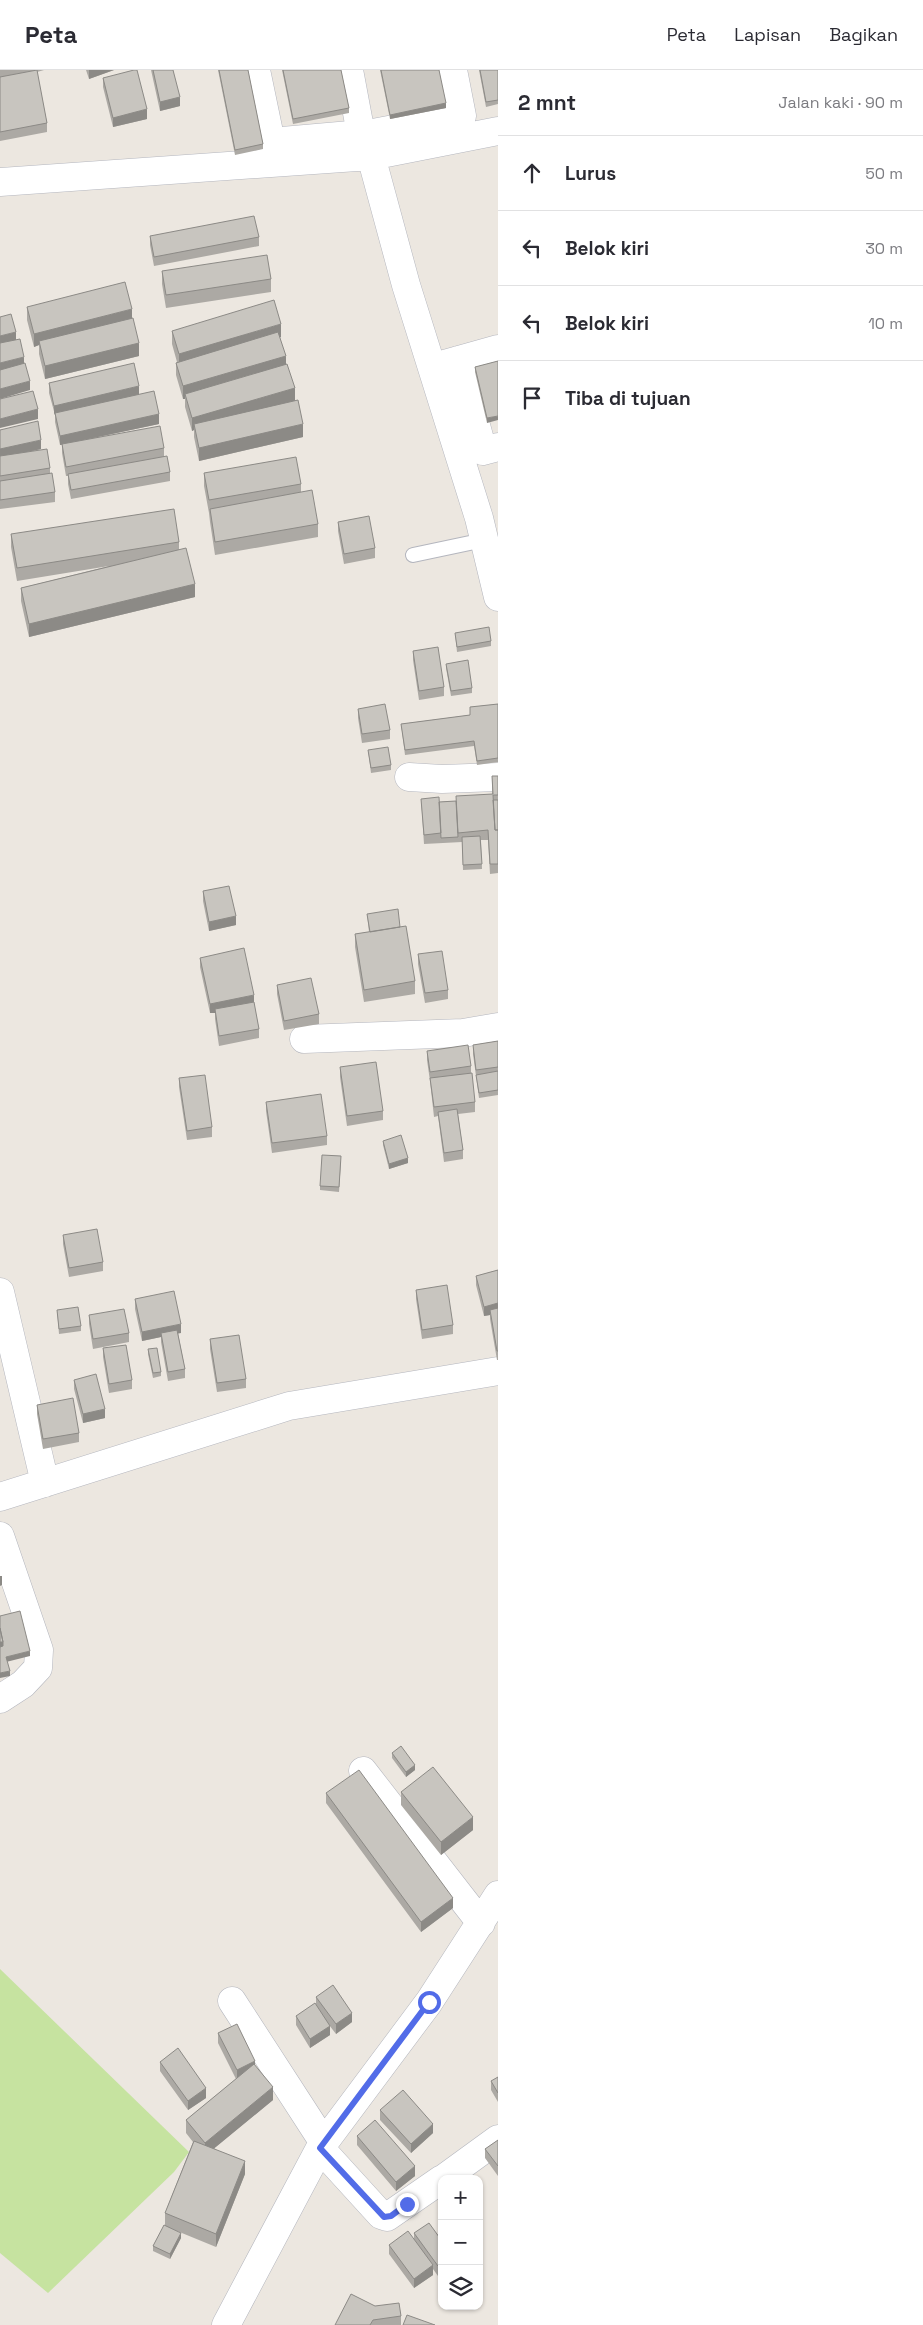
<!DOCTYPE html>
<html lang="id">
<head>
<meta charset="utf-8">
<style>
	body { margin:0; font-family:"Space Grotesk",sans-serif; background:#f2f2f3; color:#2b2b33 }
	.controls { position:absolute; right:15px; bottom:15px; display:grid; overflow:hidden; border-radius:10px; box-shadow:0 1px 4px #0004 }
	.controls button { width:45px; height:45px; display:grid; place-items:center; padding:0; border:0; border-bottom:1px solid #e1e1e2; background:#fff; color:#2b2b33; font:25px sans-serif }
	.stop { position:absolute; width:15px; height:15px; margin:-11px; border:4px solid #526ce8; border-radius:50%; background:#fff }
	.stop.end { background:#526ce8; border-color:#fff; box-shadow:0 1px 5px #0008 }
	.list { margin:0; padding:0; list-style:none }
	h2 { display:flex; justify-content:space-between; align-items:center; height:65px; margin:0; padding:0 20px; font-size:21px }
	h2 small { font-size:16px; font-weight:400; color:#7c7c81 }
	.list li { display:grid; grid-template-columns:32px 1fr auto; gap:15px; align-items:center; box-sizing:border-box; height:75px; padding:0 20px; border-top:1px solid #e1e1e2 }
	.list b { display:block; font-size:19px; white-space:nowrap }
	.list em { font-size:16px; font-style:normal; color:#7c7c81 }
	.icon { flex:none; width:28px; height:28px; fill:none; stroke:currentColor; stroke-width:2; stroke-linecap:round; stroke-linejoin:round }
	.map { position:relative; flex:none; width:498px; height:2255px; overflow:hidden }
	header { display:flex; align-items:center; gap:30px; box-sizing:border-box; height:70px; padding:0 25px; background:#fff; border-bottom:1px solid #e1e1e2 }
	header strong { font-size:24px }
	nav { display:flex; gap:28px; margin-inline-start:auto; font-size:18px }
	main { display:flex }
	aside { flex:1; background:#fff }
	.map>svg:first-child { display:block }
	.pitch { fill:#c6e3a0 }
	.lines { fill:none; stroke-linecap:round; stroke-linejoin:round }
	.service-casing { stroke:#b4b6be; stroke-width:16 }
	.minor-casing { stroke:#b4b6be; stroke-width:29 }
	.service { stroke:#fff; stroke-width:14 }
	.minor { stroke:#fff; stroke-width:28 }
	.wall { fill:#aca9a4 }
	.shaded-wall { fill:#8c8a86 }
	.building { fill:#c8c5bf; stroke:#8c8a86 }
	.route { stroke:#526ce8; stroke-width:6 }
</style>
</head>
<body>
<header>
<strong>Peta</strong>
<nav><a>Peta</a><a>Lapisan</a><a>Bagikan</a></nav>
</header>
<main>
<div class="map">
<svg width="498" height="2255" viewBox="0 0 498 2255">
	<rect width="100%" height="100%" fill="#ece7e0"/>
	<!-- pitch -->
	<path class="pitch" d="M 0,1899 L 189,2082 L 174,2102 L 48,2223 L 0,2183 Z"/>
	<g class="lines">
		<defs>
			<path id="service" d="M 413,485 L 484,470"/>
			<path id="minor" d="M 256,0 L 271,72 L 373,63 L 462,46 L 453,0
				M 349,0 L 361,64 L 371,86 L 406,215 L 479,448 L 498,527
				M 0,112 L 371,86 L 498,61
				M 458,290 L 483,381 L 498,377
				M 441,295 L 498,279
				M 409,707 L 442,709 L 498,707
				M 304,969 L 463,963 L 498,957
				M 0,1222 L 45,1413
				M 0,1427 L 289,1336 L 498,1301
				M 0,1466 L 39,1580 L 38,1598 L 23,1614 L 0,1629
				M 363,1701 L 481,1853
				M 232,1931 L 324,2073
				M 320,2078 L 381,2145 L 387,2147 L 442,2109
				M 443,2109 L 498,2069
				M 226,2255 L 320,2078 L 429,1932 L 498,1825"/>
		</defs>
		<!-- service casing -->
		<use href="#service" class="service-casing"/>
		<!-- minor casing -->
		<use href="#minor" class="minor-casing"/>
		<!-- service -->
		<use href="#service" class="service"/>
		<!-- minor -->
		<use href="#minor" class="minor"/>
	</g>
	<!-- wall -->
	<path class="wall" d="M 0,0 L 44,0 L 37,2 L 47,53 L 47,62 L 0,71 Z
		M 86,0 L 114,0 L 89,9 Z
		M 151,0 L 173,0 L 180,36 L 160,41 Z
		M 218,0 L 248,0 L 263,74 L 263,79 L 235,85 Z
		M 282,0 L 341,0 L 349,38 L 349,43 L 293,54 Z
		M 380,0 L 439,0 L 446,38 L 390,49 Z
		M 479,0 L 498,0 L 498,34 L 486,37 Z
		M 103,8 L 147,49 L 113,57 L 103,17 Z
		M 150,166 L 259,167 L 259,176 L 154,196 L 150,175 Z
		M 162,201 L 271,209 L 271,222 L 166,238 L 162,214 Z
		M 27,237 L 132,248 L 139,286 L 45,309 L 39,284 L 39,275 L 34,277 L 27,250 Z
		M 172,261 L 281,267 L 280,267 L 286,294 L 295,331 L 285,333 L 303,367 L 199,391 L 194,367 L 194,360 L 192,361 L 185,337 L 185,329 L 183,329 L 176,305 L 176,293 L 177,292 L 172,274 Z
		M 498,291 L 487,353 L 475,302 L 475,297 Z
		M 49,313 L 139,325 L 159,354 L 98,367 L 164,378 L 164,387 L 170,402 L 170,411 L 71,429 L 68,414 L 68,406 L 66,406 L 62,383 L 62,375 L 60,375 L 55,352 L 55,345 L 49,323 Z
		M 0,360 L 41,379 L 29,382 L 50,398 L 50,404 L 55,422 L 55,432 L 0,439 Z
		M 204,403 L 301,414 L 301,422 L 318,454 L 318,467 L 215,485 L 210,452 L 209,443 L 204,416 Z
		M 338,452 L 375,478 L 375,488 L 344,494 L 338,461 Z
		M 11,464 L 179,472 L 179,479 L 195,527 L 29,567 L 21,531 L 21,518 L 109,496 L 17,511 L 11,477 Z
		M 455,563 L 491,571 L 491,576 L 457,582 Z
		M 413,581 L 444,617 L 444,626 L 419,630 L 413,590 Z
		M 446,594 L 472,618 L 472,623 L 451,626 L 446,598 Z
		M 498,634 L 498,692 L 477,695 L 474,676 L 405,685 L 401,654 L 470,645 L 470,637 Z
		M 358,639 L 390,660 L 390,669 L 362,673 L 358,648 Z
		M 368,680 L 391,695 L 391,700 L 371,703 Z
		M 492,706 L 498,706 L 498,803 L 490,804 L 488,770 L 481,770 L 482,799 L 463,800 L 462,772 L 424,774 L 421,729 L 439,732 L 456,731 L 492,724 Z
		M 203,821 L 236,855 L 209,861 L 203,831 Z
		M 367,844 L 400,857 L 415,911 L 415,924 L 364,932 L 355,877 L 355,864 L 369,862 Z
		M 418,884 L 448,920 L 448,929 L 425,933 L 418,894 Z
		M 200,888 L 254,933 L 259,959 L 259,968 L 219,976 L 215,949 L 215,943 L 210,943 L 200,897 Z
		M 277,915 L 319,944 L 319,954 L 284,960 L 277,924 Z
		M 498,971 L 498,1025 L 479,1028 L 473,984 L 473,975 Z
		M 427,981 L 471,996 L 471,1003 L 475,1032 L 475,1042 L 458,1044 L 463,1080 L 463,1089 L 444,1092 L 438,1046 L 434,1047 L 430,1011 L 427,990 Z
		M 340,997 L 383,1041 L 383,1050 L 347,1056 L 340,1007 Z
		M 179,1008 L 212,1057 L 212,1067 L 187,1070 L 179,1017 Z
		M 266,1032 L 327,1066 L 327,1075 L 272,1083 L 266,1041 Z
		M 383,1071 L 408,1093 L 389,1099 L 383,1075 Z
		M 341,1091 L 339,1122 L 320,1120 L 320,1116 Z
		M 63,1165 L 103,1192 L 103,1201 L 69,1207 L 63,1174 Z
		M 498,1200 L 498,1290 L 497,1290 L 490,1249 L 490,1245 L 484,1246 L 476,1215 L 476,1206 Z
		M 416,1220 L 453,1255 L 453,1264 L 422,1269 L 416,1229 Z
		M 135,1229 L 181,1263 L 178,1263 L 185,1299 L 185,1308 L 168,1311 L 161,1272 L 161,1267 L 142,1271 L 135,1239 Z
		M 57,1240 L 81,1256 L 81,1261 L 59,1264 Z
		M 89,1245 L 129,1263 L 129,1272 L 93,1279 L 89,1254 Z
		M 210,1269 L 246,1309 L 246,1318 L 217,1322 L 210,1279 Z
		M 103,1278 L 132,1310 L 132,1319 L 109,1323 L 103,1287 Z
		M 148,1279 L 161,1302 L 161,1306 L 153,1308 L 148,1284 Z
		M 74,1310 L 105,1348 L 83,1353 L 74,1319 Z
		M 37,1335 L 79,1363 L 79,1372 L 43,1379 L 37,1344 Z
		M 392,1683 L 415,1700 L 406,1707 L 392,1688 Z
		M 401,1722 L 473,1760 L 441,1785 L 401,1735 Z
		M 326,1723 L 453,1838 L 421,1862 L 326,1733 Z
		M 316,1927 L 352,1952 L 336,1964 L 326,1951 L 330,1965 L 310,1978 L 296,1955 L 296,1946 L 316,1936 Z
		M 218,1963 L 255,1996 L 273,2030 L 214,2078 L 245,2104 L 216,2177 L 177,2161 L 181,2168 L 170,2189 L 153,2181 L 153,2176 L 165,2155 L 165,2143 L 193,2072 L 186,2063 L 186,2050 L 236,2009 L 218,1973 Z
		M 160,1992 L 206,2028 L 188,2040 L 160,2001 Z
		M 498,2007 L 498,2032 L 491,2020 L 491,2011 Z
		M 380,2040 L 433,2063 L 411,2083 L 380,2050 Z
		M 357,2066 L 415,2106 L 396,2121 L 357,2075 Z
		M 498,2070 L 498,2106 L 485,2088 L 485,2079 Z
		M 414,2163 L 442,2171 L 438,2206 L 433,2199 L 433,2205 L 414,2218 L 389,2184 L 389,2175 L 414,2170 Z
		M 375,2236 L 401,2246 L 401,2255 L 335,2255 Z"/>
	<!-- shaded-wall -->
	<path class="shaded-wall" d="M 89,0 L 114,0 L 89,9 Z
		M 180,27 L 180,36 L 160,41 L 160,32 Z
		M 446,33 L 446,38 L 390,49 L 390,45 Z
		M 147,39 L 147,49 L 113,57 L 113,48 Z
		M 132,239 L 132,252 L 39,271 L 39,275 L 34,277 L 34,264 Z
		M 281,254 L 281,267 L 179,297 L 179,284 Z
		M 16,262 L 16,272 L 0,275 L 0,266 Z
		M 139,273 L 139,286 L 45,309 L 45,296 Z
		M 286,286 L 286,299 L 185,324 L 185,329 L 183,329 L 183,316 Z
		M 24,287 L 24,296 L 0,302 L 0,293 Z
		M 30,311 L 30,320 L 0,329 L 0,319 Z
		M 139,316 L 139,326 L 55,343 L 54,345 L 54,336 Z
		M 295,318 L 295,331 L 195,360 L 194,354 L 194,360 L 192,361 L 192,348 Z
		M 38,339 L 38,349 L 0,358 L 0,349 Z
		M 159,344 L 159,354 L 60,375 L 60,366 Z
		M 498,346 L 498,350 L 487,353 L 487,348 Z
		M 303,354 L 303,367 L 199,391 L 199,378 Z
		M 41,370 L 41,379 L 0,388 L 0,379 Z
		M 195,514 L 195,527 L 29,567 L 29,554 Z
		M 236,846 L 236,855 L 209,861 L 209,852 Z
		M 254,925 L 254,934 L 215,939 L 215,943 L 210,943 L 210,934 Z
		M 408,1088 L 408,1093 L 389,1099 L 389,1094 Z
		M 498,1233 L 498,1243 L 490,1240 L 490,1245 L 484,1246 L 484,1237 Z
		M 181,1254 L 181,1263 L 161,1267 L 161,1263 L 161,1267 L 142,1271 L 142,1262 Z
		M 105,1339 L 105,1348 L 83,1353 L 83,1344 Z
		M 0,1506 L 2,1506 L 2,1515 L 0,1516 Z
		M 0,1572 L 3,1572 L 3,1581 L 0,1582 Z
		M 30,1581 L 30,1586 L 6,1592 L 6,1587 Z
		M 10,1601 L 10,1606 L 0,1608 L 0,1603 Z
		M 415,1695 L 415,1700 L 406,1707 L 406,1702 Z
		M 473,1747 L 473,1760 L 441,1785 L 441,1772 Z
		M 453,1828 L 453,1838 L 421,1862 L 421,1852 Z
		M 352,1943 L 352,1952 L 336,1964 L 336,1954 Z
		M 330,1956 L 330,1965 L 310,1978 L 310,1969 Z
		M 255,1991 L 255,2000 L 237,2009 L 237,2000 Z
		M 273,2017 L 273,2030 L 205,2086 L 205,2073 Z
		M 206,2018 L 206,2028 L 188,2040 L 188,2031 Z
		M 433,2054 L 433,2063 L 411,2083 L 411,2074 Z
		M 245,2091 L 245,2104 L 216,2177 L 216,2164 Z
		M 415,2096 L 415,2106 L 396,2121 L 396,2112 Z
		M 181,2163 L 181,2168 L 170,2189 L 170,2184 Z
		M 442,2193 L 442,2203 L 438,2206 L 438,2196 Z
		M 433,2195 L 433,2205 L 414,2218 L 414,2209 Z"/>
	<!-- building -->
	<path class="building" d="M 37,0 L 47,53 L 0,62 L 0,7 Z
		M 134,0 L 137,0 L 147,39 L 113,48 L 103,8 Z
		M 153,0 L 173,0 L 180,27 L 160,32 Z
		M 219,0 L 248,0 L 263,74 L 235,80 Z
		M 283,0 L 341,0 L 349,38 L 293,49 Z
		M 381,0 L 439,0 L 446,33 L 390,45 Z
		M 480,0 L 498,0 L 498,30 L 486,32 Z
		M 254,146 L 259,167 L 154,187 L 150,166 Z
		M 267,185 L 271,209 L 166,225 L 162,201 Z
		M 125,212 L 132,239 L 34,264 L 27,237 Z
		M 274,230 L 281,254 L 179,284 L 172,261 Z
		M 11,244 L 16,262 L 0,266 L 0,247 Z
		M 133,248 L 139,273 L 45,296 L 39,271 Z
		M 278,262 L 286,286 L 183,316 L 176,293 Z
		M 20,269 L 24,287 L 0,293 L 0,273 Z
		M 498,291 L 498,346 L 487,348 L 475,297 Z
		M 25,293 L 30,311 L 0,319 L 0,300 Z
		M 134,293 L 139,316 L 54,336 L 49,313 Z
		M 287,294 L 295,318 L 192,348 L 185,324 Z
		M 33,321 L 38,339 L 0,349 L 0,329 Z
		M 154,321 L 159,344 L 60,366 L 55,343 Z
		M 298,330 L 303,354 L 199,378 L 194,354 Z
		M 38,351 L 41,370 L 0,379 L 0,360 Z
		M 160,356 L 164,378 L 66,397 L 62,374 Z
		M 47,379 L 50,398 L 0,406 L 0,386 Z
		M 167,386 L 170,402 L 71,420 L 68,404 Z
		M 296,387 L 301,414 L 209,430 L 204,403 Z
		M 52,403 L 55,422 L 0,430 L 0,411 Z
		M 312,420 L 318,454 L 215,472 L 210,439 Z
		M 174,439 L 179,472 L 17,498 L 11,464 Z
		M 369,446 L 375,478 L 344,484 L 338,452 Z
		M 186,478 L 195,514 L 29,554 L 21,518 Z
		M 489,557 L 491,571 L 457,577 L 455,563 Z
		M 438,577 L 444,617 L 419,621 L 413,581 Z
		M 468,590 L 472,618 L 451,621 L 446,594 Z
		M 385,634 L 390,660 L 362,664 L 358,639 Z
		M 498,634 L 498,688 L 477,691 L 474,671 L 405,680 L 401,654 L 470,645 L 470,637 Z
		M 388,677 L 391,695 L 371,698 L 368,680 Z
		M 492,706 L 498,706 L 498,725 L 493,725 L 495,760 L 498,760 L 498,794 L 490,794 L 488,760 L 458,763 L 456,726 L 493,724 Z
		M 439,727 L 441,763 L 424,765 L 421,729 Z
		M 493,730 L 498,730 L 498,760 L 495,760 Z
		M 456,731 L 458,767 L 441,768 L 439,732 Z
		M 480,766 L 482,794 L 463,795 L 462,767 Z
		M 229,816 L 236,846 L 209,852 L 203,821 Z
		M 398,839 L 400,857 L 370,862 L 367,844 Z
		M 406,856 L 415,911 L 364,920 L 355,864 Z
		M 244,878 L 254,925 L 210,934 L 200,888 Z
		M 442,881 L 448,920 L 425,923 L 418,884 Z
		M 311,908 L 319,944 L 284,951 L 277,915 Z
		M 254,932 L 259,959 L 219,966 L 215,939 Z
		M 498,971 L 498,997 L 476,1000 L 473,975 Z
		M 468,975 L 471,996 L 430,1002 L 427,981 Z
		M 376,992 L 383,1041 L 347,1046 L 340,997 Z
		M 498,1001 L 498,1020 L 479,1023 L 476,1005 Z
		M 472,1003 L 475,1032 L 434,1037 L 430,1008 Z
		M 205,1005 L 212,1057 L 187,1061 L 179,1008 Z
		M 321,1024 L 327,1066 L 272,1073 L 266,1032 Z
		M 457,1039 L 463,1080 L 444,1083 L 438,1042 Z
		M 401,1065 L 408,1088 L 389,1094 L 383,1071 Z
		M 322,1085 L 341,1086 L 339,1117 L 320,1116 Z
		M 97,1159 L 103,1192 L 69,1198 L 63,1165 Z
		M 498,1200 L 498,1233 L 484,1237 L 476,1206 Z
		M 447,1215 L 453,1255 L 422,1260 L 416,1220 Z
		M 174,1221 L 181,1254 L 142,1262 L 135,1229 Z
		M 78,1237 L 81,1256 L 59,1259 L 57,1240 Z
		M 498,1238 L 498,1281 L 497,1281 L 490,1240 Z
		M 124,1239 L 129,1263 L 93,1269 L 89,1245 Z
		M 177,1260 L 185,1299 L 168,1302 L 161,1263 Z
		M 239,1265 L 246,1309 L 217,1313 L 210,1269 Z
		M 126,1275 L 132,1310 L 109,1314 L 103,1278 Z
		M 157,1278 L 161,1302 L 153,1303 L 148,1279 Z
		M 96,1304 L 105,1339 L 83,1344 L 74,1310 Z
		M 73,1328 L 79,1363 L 43,1369 L 37,1335 Z
		M 20,1541 L 30,1581 L 6,1587 L 10,1601 L 0,1603 L 0,1577 L 3,1576 L 3,1572 L 0,1558 L 0,1546 Z
		M 0,1558 L 3,1572 L 0,1572 Z
		M 401,1676 L 415,1695 L 406,1702 L 392,1683 Z
		M 433,1697 L 473,1747 L 441,1772 L 401,1722 Z
		M 359,1700 L 453,1828 L 421,1852 L 326,1723 Z
		M 333,1915 L 352,1943 L 336,1954 L 316,1927 Z
		M 315,1933 L 330,1956 L 310,1969 L 296,1946 Z
		M 237,1954 L 255,1991 L 237,2000 L 218,1963 Z
		M 178,1978 L 206,2018 L 188,2031 L 160,1992 Z
		M 254,1994 L 273,2017 L 205,2073 L 186,2050 Z
		M 498,2007 L 498,2023 L 491,2011 Z
		M 403,2020 L 433,2054 L 411,2074 L 380,2040 Z
		M 375,2050 L 415,2096 L 396,2112 L 357,2066 Z
		M 498,2070 L 498,2096 L 485,2079 Z
		M 194,2071 L 245,2091 L 216,2164 L 165,2143 Z
		M 429,2153 L 442,2171 L 442,2193 L 438,2196 L 414,2163 Z
		M 164,2155 L 181,2163 L 170,2184 L 153,2176 Z
		M 408,2161 L 433,2195 L 414,2209 L 389,2175 Z
		M 351,2224 L 375,2236 L 399,2233 L 401,2246 L 373,2250 L 370,2255 L 335,2255 Z
		M 407,2245 L 435,2255 L 403,2255 Z"/>
	<g class="lines">
		<!-- route -->
		<path class="route" d="M 407,2134 L 391,2146 L 384,2147 L 320,2078 L 429,1932"/>
	</g>
</svg>
<div class="controls">
<button>+</button>
<button>−</button>
<button><svg class="icon" aria-label="layers" viewBox="0 0 24 24"><path d="M12 4l9 5-9 5-9-5zM3 14l9 5 9-5"/></svg></button>
</div>
<div class="stop" style="left:429px;top:1932px"></div>
<div class="stop end" style="left:407px;top:2134px"></div>
</div>
<aside>
<h2>2 mnt<small>Jalan kaki · 90 m</small></h2>
<ul class="list">
<li><svg class="icon" aria-label="ahead" viewBox="0 0 24 24"><path d="M12 20V5M6 11l6-6 6 6"/></svg><div><b>Lurus</b></div><em>50 m</em></li>
<li><svg class="icon" aria-label="left" viewBox="0 0 24 24"><path d="M17 20v-9H6M10 6l-5 5 5 5"/></svg><div><b>Belok kiri</b></div><em>30 m</em></li>
<li><svg class="icon" aria-label="left" viewBox="0 0 24 24"><path d="M17 20v-9H6M10 6l-5 5 5 5"/></svg><div><b>Belok kiri</b></div><em>10 m</em></li>
<li><svg class="icon" aria-label="arrive" viewBox="0 0 24 24"><path d="M6 21V4h12l-3 4 3 4H6"/></svg><div><b>Tiba di tujuan</b></div></li>
</ul>
</aside>
</main>
</body>
</html>
